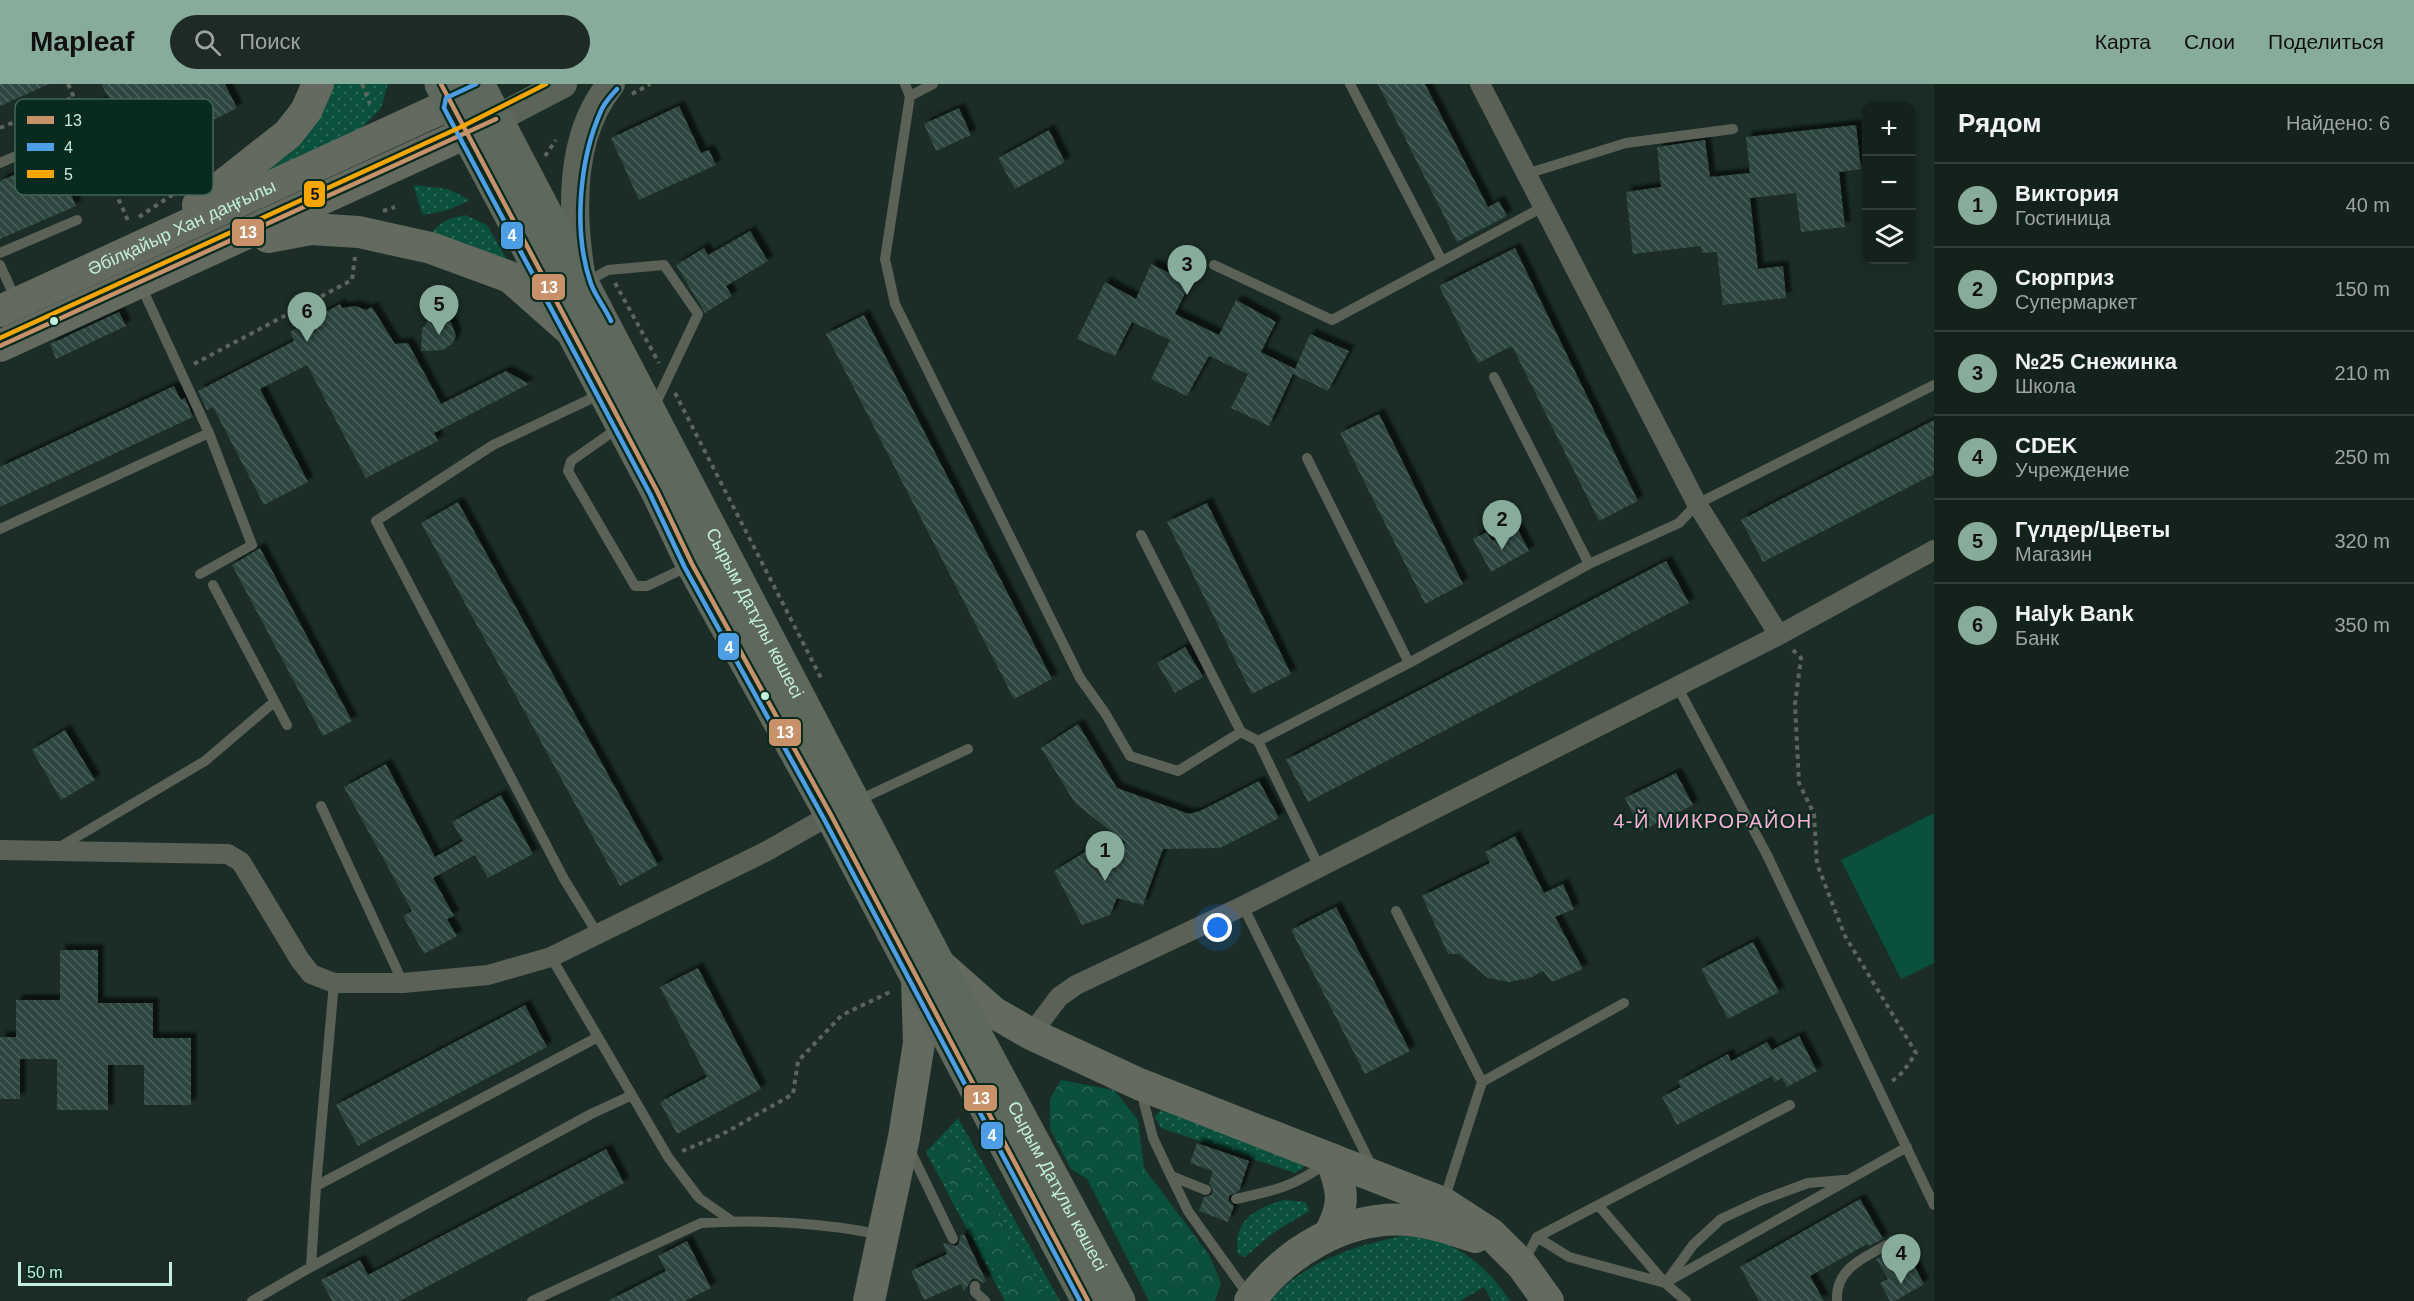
<!DOCTYPE html>
<html lang="ru">
<head>
<meta charset="utf-8">
<style>
	body { margin:0; font-family:Helvetica,sans-serif; background:#1d2a25; color:#f1f3f6 }
	.controls { position:absolute; right:18px; top:18px; display:grid; overflow:hidden; border-radius:12px; box-shadow:0 3px 15px #0003 }
	.controls button { width:54px; height:54px; display:grid; place-items:center; padding:0; border:0; border-bottom:2px solid #333f3b; background:#14221c; color:#f1f3f6; font:30px sans-serif }
	.scale { position:absolute; left:18px; bottom:15px; width:154px; box-sizing:border-box; padding-left:6px; border:3px solid #c2f0dc; border-top:0; font-size:16px; line-height:21px; white-space:nowrap; color:#c2f0dc; -webkit-text-stroke:4px #092a1f; paint-order:stroke }
	.you { position:absolute; left:1218px; top:844px; width:21px; height:21px; margin:-15px; border:4px solid #fff; border-radius:50%; background:#1a73e8; box-shadow:0 0 0 9px #1a73e833 }
	.badge { display:grid; place-items:center; width:39px; height:39px; border-radius:50%; background:#88ac9c; color:#111; font-size:20px; font-weight:700 }
	.pin { position:absolute; translate:-50% -50px; filter:drop-shadow(0 2px 3px #0008) }
	.pin::after { content:''; position:absolute; top:32px; width:21px; height:18px; background:inherit; clip-path:polygon(0 0,100% 0,50% 100%) }
	.list { margin:0; padding:0; list-style:none }
	h2 { display:flex; justify-content:space-between; align-items:center; height:78px; margin:0; padding:0 24px; font-size:26px }
	h2 small { font-size:20px; font-weight:400; color:#9da4a3 }
	.list li { display:grid; grid-template-columns:39px 1fr auto; gap:18px; align-items:center; box-sizing:border-box; height:84px; padding:0 24px; border-top:2px solid #333f3b }
	.list b { display:block; font-size:22px; white-space:nowrap }
	.list p { margin:0; font-size:20px; white-space:nowrap; color:#9da4a3 }
	.list em { font-size:20px; font-style:normal; color:#9da4a3 }
	.icon { flex:none; width:33px; height:33px; fill:none; stroke:currentColor; stroke-width:2; stroke-linecap:round; stroke-linejoin:round }
	.map { position:relative; flex:none; width:1934px; height:1217px; overflow:hidden }
	header { display:flex; align-items:center; gap:36px; box-sizing:border-box; height:84px; padding:0 30px; background:#88ac9c; color:#111 }
	header strong { font-size:28px }
	nav { display:flex; gap:33px; margin-inline-start:auto; font-size:21px }
	.search { width:420px; height:54px; background:#1d2a25; display:flex; align-items:center; gap:15px; box-sizing:border-box; padding:0 21px; border-radius:33px; color:#9da4a3; font-size:22px }
	main { display:flex }
	aside { flex:1; background:#14221c }
	.map>svg:first-child { display:block }
	.grass { fill:url(#grass-dots) }
	.forest { fill:url(#forest-crowns) }
	.park { fill:#0a503c }
	.building { fill:url(#building-back-hatch); filter:url(#shadow) }
	.lines { fill:none; stroke-linecap:round; stroke-linejoin:round }
	.path { stroke:#5c655d; stroke-width:4; stroke-dasharray:4.5 4.5; stroke-linecap:butt }
	.lane { stroke:#5c6158; stroke-width:10 }
	.street { stroke:#5c6158; stroke-width:20 }
	.secondary { stroke:#5c6359; stroke-width:28 }
	.primary { stroke:#646a5f; stroke-width:32 }
	.highway { stroke:#5f685c; stroke-width:33 }
	.bus-1-casing { stroke:#092a1f; stroke-width:9 }
	.bus-2-casing { stroke:#092a1f; stroke-width:9 }
	.bus-3-casing { stroke:#092a1f; stroke-width:9 }
	.bus-1 { stroke:#c7916a; stroke-width:4.5 }
	.bus-2 { stroke:#4d9ee5; stroke-width:4.5 }
	.bus-3 { stroke:#f7a600; stroke-width:4.5 }
	.bus-dot { fill:#c2f0dc; stroke:#092a1f; stroke-width:2 }
	.labels { text-anchor:middle; stroke-width:4.5; stroke-linejoin:round; paint-order:stroke }
	.street-label { font-size:18px; fill:#c2f0dc; stroke:#092a1f }
	.neighbourhood-label { font-size:20px; letter-spacing:1.5px; fill:#fbb0d7; stroke:#092a1f }
	.key { fill:#092a1f; stroke:#406558; stroke-width:1.5 }
	.key-label { font-size:16px; fill:#c2f0dc }
	.line-badge { stroke:#092a1f; stroke-width:2 }
	.badge-label { font-size:16px; text-anchor:middle; font-weight:bold; fill:#fff }
	.pale-badge-label { font-size:16px; text-anchor:middle; font-weight:bold; fill:#111 }
</style>
</head>
<body>
<header>
<strong>Mapleaf</strong>
<div class="search"><svg class="icon" aria-label="search" viewBox="0 0 24 24"><circle cx="10" cy="10" r="6"/><path d="M15 15l6 6"/></svg>Поиск</div>
<nav><a>Карта</a><a>Слои</a><a>Поделиться</a></nav>
</header>
<main>
<div class="map">
<svg width="1934" height="1217" viewBox="0 0 1934 1217">
	<defs>
		<pattern id="grass-dots" width="8" height="8" patternUnits="userSpaceOnUse" patternTransform="scale(1.5)"><rect width="8" height="8" fill="#0a503c"/><path d="M2 2h.1M6 6h.1" fill="none" stroke="#2c6a58" stroke-width="1.8" stroke-linecap="round"/></pattern>
		<pattern id="forest-crowns" width="20" height="18" patternUnits="userSpaceOnUse" patternTransform="scale(1.5)"><rect width="20" height="18" fill="#0a503c"/><path d="M2 6a3 3 0 1 1 6 0M12 15a3 3 0 1 1 6 0" fill="none" stroke="#2c6a58"/></pattern>
		<pattern id="building-back-hatch" width="6" height="6" patternUnits="userSpaceOnUse" patternTransform="scale(1.5)"><rect width="6" height="6" fill="#2d4540"/><path d="M-1 5l2 2M0 0l6 6M5-1l2 2" fill="none" stroke="#4a605b"/></pattern>
		<filter id="shadow"><feDropShadow dx="5.5" dy="-5.5" stdDeviation="1.5" flood-color="#0009"/></filter>
	</defs>
	<rect width="100%" height="100%" fill="#1b2d26"/>
	<!-- grass -->
	<path class="grass" d="M 329,0 L 388,0 L 381,24 L 360,46 L 237,105 Z
		M 413,101 L 448,105 L 470,116 L 448,126 L 423,131 Z
		M 465,131 L 487,141 L 513,186 L 432,149 C 441,136 451,134 465,131 Z
		M 1161,1026 L 1302,1074 L 1304,1084 L 1295,1089 L 1161,1044 L 1155,1033 Z
		M 958,1034 L 1060,1217 L 1049,1217 L 953,1053 L 932,1067 L 1010,1217 L 1005,1217 L 926,1068 Z
		M 1284,1116 L 1306,1118 L 1309,1127 L 1273,1149 L 1245,1173 L 1238,1170 C 1232,1138 1255,1124 1284,1116 Z
		M 1401,1152 C 1409,1152 1418,1150 1425,1152 C 1460,1160 1491,1187 1510,1217 L 1492,1217 L 1484,1203 L 1460,1217 L 1270,1217 C 1305,1177 1352,1163 1401,1152 Z"/>
	<!-- forest -->
	<path class="forest" d="M 1061,996 L 1114,1006 L 1138,1036 L 1144,1084 L 1209,1171 L 1221,1199 L 1215,1217 L 1149,1217 L 1087,1095 L 1071,1085 L 1050,1045 L 1050,1015 Z
		M 953,1053 L 1049,1217 L 1010,1217 L 932,1067 Z"/>
	<!-- park -->
	<path class="park" d="M 1934,729 L 1934,879 L 1901,895 L 1841,776 Z"/>
	<!-- building -->
	<path class="building" d="M 0,0 L 49,0 L 0,22 Z
		M 101,0 L 225,0 L 237,24 L 185,50 L 168,17 L 122,41 L 108,40 L 98,20 L 109,14 Z
		M 1378,0 L 1425,0 L 1488,123 L 1499,117 L 1507,132 L 1457,158 Z
		M 679,22 L 701,69 L 709,66 L 716,81 L 639,116 L 611,54 Z
		M 959,24 L 971,51 L 936,67 L 924,40 Z
		M 1856,41 L 1861,85 L 1839,88 L 1845,143 L 1801,148 L 1796,109 L 1750,114 L 1758,185 L 1783,182 L 1786,214 L 1723,221 L 1717,168 L 1702,169 L 1701,162 L 1633,170 L 1626,108 L 1661,103 L 1657,63 L 1705,56 L 1710,93 L 1750,89 L 1746,53 Z
		M 1049,46 L 1065,78 L 1015,105 L 998,74 Z
		M 85,54 L 98,82 L 65,97 L 76,122 L 0,155 L 0,97 L 69,67 L 67,62 Z
		M 750,147 L 768,177 L 726,202 L 732,212 L 705,229 L 676,181 L 704,164 L 708,171 Z
		M 1515,164 L 1638,417 L 1599,437 L 1512,262 L 1478,279 L 1439,202 Z
		M 1151,180 L 1190,199 L 1175,230 L 1219,251 L 1236,216 L 1276,238 L 1261,268 L 1295,285 L 1310,250 L 1349,267 L 1328,307 L 1293,290 L 1269,342 L 1231,324 L 1248,290 L 1209,272 L 1187,312 L 1151,295 L 1170,256 L 1132,238 L 1115,272 L 1077,255 L 1105,198 L 1136,215 Z
		M 340,220 L 342,224 L 355,222 L 366,226 L 372,223 L 395,260 L 408,259 L 441,320 L 506,287 L 529,300 L 434,349 L 438,357 L 366,394 L 307,281 L 260,305 L 308,398 L 264,421 L 213,323 L 207,326 L 198,307 L 294,257 L 290,248 Z
		M 119,228 L 126,242 L 56,275 L 50,260 Z
		M 433,230 L 451,238 L 456,252 L 453,259 L 443,266 L 421,267 L 422,245 Z
		M 864,231 L 1052,595 L 1014,615 L 826,250 Z
		M 174,302 L 181,316 L 185,314 L 193,333 L 0,423 L 0,383 Z
		M 1379,330 L 1463,500 L 1425,520 L 1340,349 Z
		M 1934,336 L 1934,390 L 1763,478 L 1741,436 Z
		M 458,418 L 658,781 L 620,802 L 421,439 Z
		M 1207,419 L 1291,590 L 1252,610 L 1167,438 Z
		M 1517,444 L 1529,467 L 1491,488 L 1473,455 L 1487,448 L 1492,457 Z
		M 260,464 L 352,637 L 323,652 L 232,481 Z
		M 1666,477 L 1689,519 L 1308,718 L 1286,676 Z
		M 1185,563 L 1203,593 L 1175,609 L 1157,579 Z
		M 1078,640 L 1117,704 L 1189,730 L 1200,727 L 1259,697 L 1279,734 L 1220,764 L 1163,765 L 1143,821 L 1117,814 L 1110,831 L 1082,841 L 1054,787 L 1090,765 L 1126,759 L 1075,719 L 1041,664 Z
		M 65,646 L 95,696 L 61,716 L 32,666 Z
		M 386,680 L 435,773 L 463,757 L 452,738 L 501,711 L 533,770 L 488,794 L 475,771 L 433,794 L 454,832 L 447,835 L 457,852 L 424,870 L 403,832 L 412,827 L 344,703 Z
		M 1676,689 L 1693,721 L 1641,747 L 1625,714 Z
		M 1515,752 L 1544,809 L 1563,800 L 1574,825 L 1555,833 L 1583,885 L 1552,898 L 1543,887 L 1530,894 L 1509,898 L 1488,894 L 1459,870 L 1448,870 L 1422,812 L 1490,779 L 1485,768 Z
		M 1336,823 L 1410,967 L 1365,990 L 1291,846 Z
		M 1753,858 L 1779,908 L 1728,935 L 1701,885 Z
		M 60,866 L 98,866 L 98,919 L 153,919 L 153,954 L 191,954 L 191,1021 L 144,1021 L 144,981 L 108,981 L 108,1026 L 57,1026 L 57,975 L 20,975 L 20,1015 L 0,1015 L 0,953 L 16,953 L 16,916 L 60,916 Z
		M 698,884 L 761,1005 L 677,1050 L 660,1018 L 707,993 L 660,903 Z
		M 525,921 L 547,963 L 358,1062 L 336,1021 Z
		M 1799,952 L 1817,987 L 1787,1003 L 1782,994 L 1775,998 L 1772,992 L 1677,1041 L 1662,1013 L 1681,1003 L 1678,997 L 1728,970 L 1731,977 L 1767,958 L 1772,966 Z
		M 1197,1059 L 1249,1077 L 1239,1107 L 1229,1112 L 1229,1117 L 1234,1122 L 1228,1138 L 1199,1127 L 1204,1113 L 1211,1111 L 1213,1106 L 1209,1099 L 1213,1087 L 1190,1079 Z
		M 606,1065 L 624,1099 L 400,1217 L 332,1217 L 321,1196 L 360,1176 L 368,1191 Z
		M 1860,1115 L 1883,1155 L 1869,1162 L 1867,1160 L 1810,1192 L 1824,1217 L 1759,1217 L 1740,1183 Z
		M 964,1150 L 986,1197 L 982,1199 L 978,1195 L 972,1195 L 964,1207 L 961,1200 L 924,1216 L 911,1187 L 947,1170 L 943,1160 L 946,1159 L 956,1162 L 959,1159 L 960,1152 Z
		M 687,1157 L 711,1204 L 685,1217 L 608,1217 L 666,1187 L 658,1172 Z
		M 1895,1164 L 1906,1184 L 1913,1180 L 1924,1200 L 1895,1217 L 1890,1217 L 1880,1199 L 1888,1195 L 1876,1175 Z"/>
	<g class="lines">
		<!-- path -->
		<path class="path" d="M 68,0 L 129,139
			M 362,0 L 370,20
			M 632,10 L 650,0
			M 0,44 L 74,13
			M 545,72 L 556,56
			M 383,127 L 395,123
			M 139,133 L 175,109
			M 615,199 L 659,279
			M 194,280 L 352,196 L 355,173
			M 675,309 L 821,594
			M 1793,566 L 1801,574 L 1795,620 L 1799,699 L 1814,730 L 1817,780 L 1845,852 L 1916,969 L 1903,988 L 1890,999
			M 682,1067 L 721,1051 L 793,1010 L 798,977 L 842,931 L 892,907"/>
		<!-- lane -->
		<path class="lane" d="M 905,0 L 910,12 L 885,175 L 895,220 L 1080,594 L 1105,629 L 1130,672 L 1178,687 L 1241,648
			M 1350,0 L 1442,177
			M 910,12 L 933,0
			M 0,79 L 41,61
			M 1526,90 L 1626,59 L 1733,45
			M 0,169 L 77,136
			M 0,181 L 16,216
			M 1214,181 L 1332,236 L 1543,123
			M 585,199 L 608,186 L 664,181 L 698,230 L 654,323
			M 141,202 L 209,349 L 252,461 L 200,490
			M 1494,293 L 1589,480
			M 618,344 L 571,377 L 568,387 L 635,502 L 647,502 L 689,482
			M 1307,374 L 1409,579
			M 0,445 L 209,349
			M 1141,451 L 1241,648 L 1258,657
			M 213,501 L 287,641
			M 1677,602 L 1767,771 L 1934,1121
			M 857,717 L 968,665
			M 321,722 L 403,899
			M 58,764 L 205,677 L 274,618
			M 1319,783 L 1258,657 L 1409,579 L 1589,480 L 1679,439 L 1697,420 L 1934,301
			M 1243,822 L 1373,1085
			M 1396,827 L 1482,998
			M 597,849 L 564,795 L 376,437 L 493,361 L 601,310
			M 598,953 L 668,1073 L 699,1114 L 732,1137
			M 1141,1007 L 1153,1054 L 1171,1092 L 1206,1106
			M 909,1064 L 953,1155
			M 1171,1092 L 1188,1127 L 1249,1212
			M 316,1102 L 334,899
			M 1236,1115 C 1273,1107 1296,1102 1326,1079
			M 1444,1116 L 1482,998 L 1624,919
			M 1599,1122 L 1665,1199 L 1686,1217
			M 1537,1153 L 1569,1173 L 1665,1199 L 1907,1063
			M 1524,1178 L 1537,1153 L 1790,1021
			M 311,1183 L 591,1030 L 630,1012
			M 1667,1197 L 1693,1161 L 1721,1135 L 1762,1116 L 1808,1099 L 1844,1096
			M 975,1202 L 975,1208 L 985,1217
			M 252,1217 L 311,1183 L 316,1102 L 598,953 L 551,873
			M 532,1217 L 701,1139 C 756,1135 828,1139 881,1151
			M 1837,1217 C 1835,1185 1863,1174 1887,1161"/>
		<!-- street -->
		<path class="street" d="M 1480,0 L 1697,420 L 1779,551
			M 0,766 L 228,770 L 241,778 L 300,876 L 311,890 L 334,899 L 403,899 L 488,891 L 551,873 L 765,768 L 839,726
			M 1031,950 L 1059,913 L 1076,901 L 1243,822 L 1779,551 L 1934,466"/>
		<!-- secondary -->
		<path class="secondary" d="M 496,35 L 563,0
			M 581,189 C 571,126 569,51 611,0"/>
		<!-- primary -->
		<g class="primary">
			<path d="M 198,121 L 288,50 L 306,27 L 318,0"/>
			<path d="M 268,153 L 311,145 L 359,148 L 431,164 L 510,193 L 569,245"/>
			<path id="s1" d="M 0,227 L 477,8"/>
			<path d="M 0,262 L 490,38"/>
			<path d="M 941,882 L 993,928 L 1031,950 L 1139,1000 L 1443,1119 L 1491,1150 L 1522,1181 L 1548,1217"/>
			<path d="M 1329,1151 C 1346,1120 1343,1107 1331,1075"/>
			<path d="M 869,1217 L 904,1053 L 919,959 L 917,895"/>
			<path d="M 1250,1217 C 1284,1169 1346,1131 1408,1136 C 1431,1138 1452,1145 1475,1153"/>
		</g>
		<!-- highway -->
		<g class="highway">
			<path d="M 441,0 L 657,407 L 692,480 L 831,731 L 1088,1217"/>
			<path id="s2" d="M 478,0 L 963,927 L 1119,1217"/>
		</g>
		<defs>
			<path id="bus-1" d="M 441,0 L 657,407 L 692,480 L 831,731 L 1088,1217
				M 0,262 L 496,35"/>
			<path id="bus-2" d="M 476,0 L 446,14 L 444,24 L 650,410 L 685,484 L 824,735 L 1080,1217
				M 611,237 C 605,224 596,213 591,200 C 573,149 579,76 601,27 C 604,19 611,12 617,5"/>
			<path id="bus-3" d="M 0,254 L 463,42 L 546,0"/>
		</defs>
		<!-- bus-1 casing -->
		<use href="#bus-1" class="bus-1-casing"/>
		<!-- bus-2 casing -->
		<use href="#bus-2" class="bus-2-casing"/>
		<!-- bus-3 casing -->
		<use href="#bus-3" class="bus-3-casing"/>
		<!-- bus-1 -->
		<use href="#bus-1" class="bus-1"/>
		<!-- bus-2 -->
		<use href="#bus-2" class="bus-2"/>
		<!-- bus-3 -->
		<use href="#bus-3" class="bus-3"/>
	</g>
	<!-- markers -->
	<g class="bus-dot">
		<circle cx="54" cy="237" r="5"/>
		<circle cx="765" cy="612" r="5"/>
	</g>
	<g class="labels">
		<!-- street labels -->
		<g class="street-label">
			<text dy="6" stroke="none"><textPath href="#s1" startOffset="200">Әбілқайыр Хан даңғылы</textPath></text>
			<text dy="6" stroke="none"><textPath href="#s2" startOffset="597">Сырым Датұлы көшесі</textPath></text>
			<text dy="6" stroke="none"><textPath href="#s2" startOffset="1245">Сырым Датұлы көшесі</textPath></text>
		</g>
		<!-- neighbourhood labels -->
		<g class="neighbourhood-label">
			<text x="1713" y="744">4-Й МИКРОРАЙОН</text>
		</g>
	</g>
	<!-- legend -->
	<rect x="15" y="15" width="198" height="96" rx="9" class="key"/>
	<rect x="27" y="32" width="27" height="8" fill="#c7916a"/>
	<rect x="27" y="59" width="27" height="8" fill="#4d9ee5"/>
	<rect x="27" y="86" width="27" height="8" fill="#f7a600"/>
	<g class="key-label">
		<text x="64" y="42">13</text>
		<text x="64" y="69">4</text>
		<text x="64" y="96">5</text>
	</g>
	<g class="line-badge">
		<rect x="303" y="96" width="23" height="28" rx="6" fill="#f7a600"/>
		<rect x="231" y="134" width="34" height="29" rx="6" fill="#c7916a"/>
		<rect x="500" y="137" width="24" height="29" rx="6" fill="#4d9ee5"/>
		<rect x="531" y="189" width="35" height="28" rx="6" fill="#c7916a"/>
		<rect x="717" y="548" width="23" height="29" rx="6" fill="#4d9ee5"/>
		<rect x="768" y="634" width="34" height="29" rx="6" fill="#c7916a"/>
		<rect x="963" y="1000" width="35" height="28" rx="6" fill="#c7916a"/>
		<rect x="980" y="1037" width="24" height="29" rx="6" fill="#4d9ee5"/>
	</g>
	<g class="badge-label">
		<text x="248" y="154">13</text>
		<text x="512" y="157">4</text>
		<text x="549" y="209">13</text>
		<text x="729" y="569">4</text>
		<text x="785" y="654">13</text>
		<text x="981" y="1020">13</text>
		<text x="992" y="1057">4</text>
	</g>
	<g class="pale-badge-label">
		<text x="315" y="116">5</text>
	</g>
</svg>
<div class="controls">
<button>+</button>
<button>−</button>
<button><svg class="icon" aria-label="layers" viewBox="0 0 24 24"><path d="M12 4l9 5-9 5-9-5zM3 14l9 5 9-5"/></svg></button>
</div>
<div class="scale">50 m</div>
<div class="you"></div>
<div class="pin badge" style="left:1105px;top:797px">1</div>
<div class="pin badge" style="left:1502px;top:466px">2</div>
<div class="pin badge" style="left:1187px;top:211px">3</div>
<div class="pin badge" style="left:1901px;top:1200px">4</div>
<div class="pin badge" style="left:439px;top:251px">5</div>
<div class="pin badge" style="left:307px;top:258px">6</div>
</div>
<aside>
<h2>Рядом<small>Найдено: 6</small></h2>
<ul class="list">
<li><span class="badge">1</span><div><b>Виктория</b><p>Гостиница</p></div><em>40 m</em></li>
<li><span class="badge">2</span><div><b>Сюрприз</b><p>Супермаркет</p></div><em>150 m</em></li>
<li><span class="badge">3</span><div><b>№25 Снежинка</b><p>Школа</p></div><em>210 m</em></li>
<li><span class="badge">4</span><div><b>CDEK</b><p>Учреждение</p></div><em>250 m</em></li>
<li><span class="badge">5</span><div><b>Гүлдер/Цветы</b><p>Магазин</p></div><em>320 m</em></li>
<li><span class="badge">6</span><div><b>Halyk Bank</b><p>Банк</p></div><em>350 m</em></li>
</ul>
</aside>
</main>
</body>
</html>
